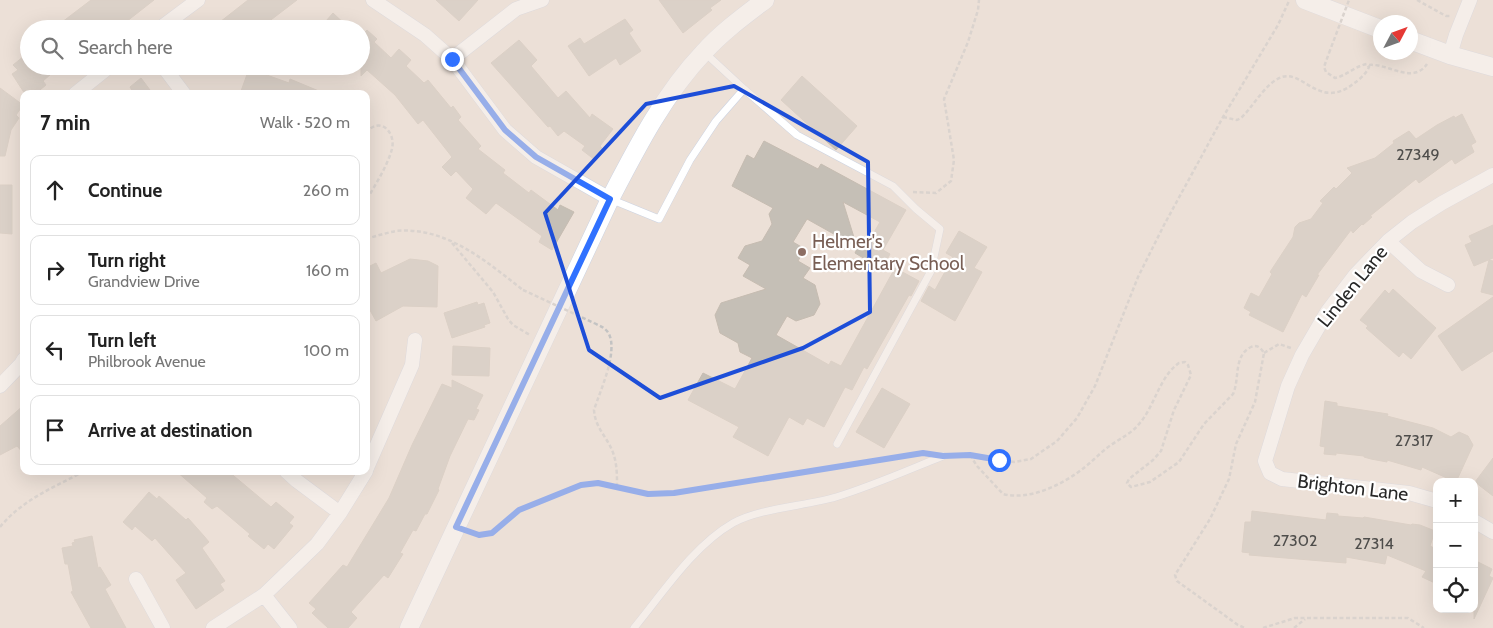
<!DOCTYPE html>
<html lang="en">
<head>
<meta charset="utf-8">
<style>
	body { margin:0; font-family:Cabin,sans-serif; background:#f2f2f2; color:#222 }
	.controls { position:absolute; right:15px; bottom:15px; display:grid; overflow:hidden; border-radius:10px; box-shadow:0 5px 20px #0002 }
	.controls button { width:45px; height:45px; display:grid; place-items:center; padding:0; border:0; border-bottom:1px solid #e0e0e0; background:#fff; color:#222; font:25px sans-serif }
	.compass { position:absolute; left:1373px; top:15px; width:45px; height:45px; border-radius:50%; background:#fff; box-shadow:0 5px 20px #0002; rotate:49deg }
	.stop { position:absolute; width:15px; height:15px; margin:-11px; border:4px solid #3071ff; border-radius:50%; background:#fff }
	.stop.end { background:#3071ff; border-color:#fff; box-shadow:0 1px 5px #0008 }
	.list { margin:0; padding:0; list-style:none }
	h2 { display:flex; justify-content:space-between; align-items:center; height:65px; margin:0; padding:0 20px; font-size:21px }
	h2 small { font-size:16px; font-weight:400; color:#767676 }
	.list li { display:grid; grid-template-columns:32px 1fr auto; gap:15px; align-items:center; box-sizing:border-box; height:70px; margin:0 10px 10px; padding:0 10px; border:1px solid #e0e0e0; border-radius:10px }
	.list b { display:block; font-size:19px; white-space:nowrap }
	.list p { margin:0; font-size:16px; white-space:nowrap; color:#767676 }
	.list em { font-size:16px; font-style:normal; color:#767676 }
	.icon { flex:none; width:28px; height:28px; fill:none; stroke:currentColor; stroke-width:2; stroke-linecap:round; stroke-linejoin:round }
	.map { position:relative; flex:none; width:1493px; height:628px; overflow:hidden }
	.search { position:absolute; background:#fff; box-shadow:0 5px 20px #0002; left:20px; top:20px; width:350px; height:55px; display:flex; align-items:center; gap:12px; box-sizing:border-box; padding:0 18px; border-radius:28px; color:#767676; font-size:19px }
	.panel { position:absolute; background:#fff; box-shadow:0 5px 20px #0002; left:20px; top:90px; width:350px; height:385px; border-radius:10px }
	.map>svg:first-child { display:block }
	.building { fill:#c5bfb6; stroke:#c6bcb1 }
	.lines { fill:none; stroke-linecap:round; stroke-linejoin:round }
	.service-casing { stroke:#ccd3e2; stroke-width:8 }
	.minor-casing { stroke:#ccd3e2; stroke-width:15 }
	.tertiary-casing { stroke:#ccd3e2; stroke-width:19 }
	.path { stroke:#c3c3c3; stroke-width:2.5; stroke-dasharray:4 2.5; stroke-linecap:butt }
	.service { stroke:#fff; stroke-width:7 }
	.minor { stroke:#fff; stroke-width:14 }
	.tertiary { stroke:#fff; stroke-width:18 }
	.path-bridge { stroke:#c3c3c3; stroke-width:2.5; stroke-dasharray:4 2.5; stroke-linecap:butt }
	.route { stroke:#3071ff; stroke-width:6 }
	.marked { fill:none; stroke:#1d4ed8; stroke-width:4; stroke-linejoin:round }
	.education-dot { fill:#8d6e63; stroke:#fff; stroke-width:2 }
	.labels { text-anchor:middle; stroke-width:4.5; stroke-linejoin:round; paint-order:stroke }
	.number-label { font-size:16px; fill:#4e4d4b }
	.education-label { font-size:19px; fill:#785e54; stroke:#fff; text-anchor:start }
	.street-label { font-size:19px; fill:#272727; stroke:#fff }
</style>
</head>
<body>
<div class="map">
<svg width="1493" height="628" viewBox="0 0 1493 628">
	<rect width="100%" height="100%" fill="#ece0d7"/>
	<!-- building -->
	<path class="building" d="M 91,0 L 154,0 L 117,29 L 53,29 Z
		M 248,0 L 297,0 L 259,29 L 211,29 Z
		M 436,0 L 478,0 L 459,21 Z
		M 659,0 L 721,0 L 710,8 L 712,10 L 683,33 Z
		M 333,13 L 350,29 L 319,29 Z
		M 625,19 L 633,30 L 629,33 L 641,51 L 620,65 L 616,58 L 589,76 L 568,46 L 580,38 L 584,44 Z
		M 361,30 L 364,33 L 367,30 L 377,39 L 374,42 L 391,58 L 399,49 L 411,60 L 406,66 L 424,83 L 428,80 L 451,108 L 453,106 L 461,117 L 458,120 L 481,146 L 478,149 L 505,170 L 503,173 L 529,193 L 531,190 L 558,210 L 560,205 L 574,212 L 552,250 L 539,242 L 542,236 L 496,203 L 486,214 L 466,198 L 473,189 L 456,171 L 451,176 L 442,167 L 452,157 L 423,120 L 418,124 L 395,95 L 367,70 L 361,76 Z
		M 519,40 L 537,60 L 531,66 L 558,98 L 566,91 L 590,118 L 592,114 L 613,129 L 600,146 L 603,149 L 595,160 L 582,150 L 585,146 L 564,131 L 558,136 L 550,126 L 548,127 L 491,63 Z
		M 29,52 L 29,66 L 60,66 L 43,81 L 46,85 L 35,94 L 25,94 L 12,74 L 18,70 L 13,65 Z
		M 250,66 L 267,66 L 264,74 L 289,83 L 290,79 L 326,94 L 240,94 Z
		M 802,76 L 857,126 L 836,150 L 781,100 Z
		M 141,78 L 153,94 L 134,94 L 130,87 Z
		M 0,88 L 23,105 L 16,115 L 19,118 L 11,130 L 5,156 L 0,156 Z
		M 1462,114 L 1476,142 L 1471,145 L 1474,152 L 1455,164 L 1452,159 L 1419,183 L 1416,179 L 1370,216 L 1372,217 L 1363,225 L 1362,224 L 1353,233 L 1351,230 L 1317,275 L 1319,275 L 1306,297 L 1302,294 L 1283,332 L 1249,315 L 1251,312 L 1244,308 L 1251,293 L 1259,297 L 1272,274 L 1270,272 L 1293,237 L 1295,227 L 1299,223 L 1311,219 L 1323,203 L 1320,201 L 1334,187 L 1336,189 L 1352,173 L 1347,168 L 1375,158 L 1394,143 L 1393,141 L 1409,131 L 1416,139 L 1437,125 L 1454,116 L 1455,118 Z
		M 764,141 L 818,169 L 821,164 L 906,210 L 883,250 L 890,254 L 882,269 L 855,253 L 862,239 L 868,243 L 880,222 L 843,202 L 857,247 L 807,219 L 793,242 L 805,249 L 798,261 L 810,268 L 803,278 L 815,285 L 820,304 L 814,315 L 796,321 L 787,316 L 776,335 L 829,365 L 831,361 L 841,366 L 895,268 L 919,281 L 911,296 L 909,295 L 867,369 L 864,367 L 852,390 L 845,387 L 824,427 L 807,418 L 803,425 L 789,417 L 768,456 L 733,437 L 739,427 L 688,400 L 703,373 L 735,389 L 752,358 L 740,352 L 738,343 L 720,333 L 715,315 L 721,303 L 766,289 L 743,276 L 750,265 L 738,258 L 745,246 L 762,241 L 772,224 L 769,214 L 773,208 L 732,186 L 747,155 L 754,159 Z
		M 0,185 L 12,185 L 12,234 L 0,233 Z
		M 1493,225 L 1493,258 L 1474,266 L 1465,245 L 1472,242 L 1469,236 Z
		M 959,231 L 987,247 L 974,268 L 982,272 L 955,321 L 921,301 L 929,286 L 935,290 L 953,257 L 946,253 Z
		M 410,259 L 428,261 L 438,266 L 437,307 L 403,306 L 376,321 L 366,303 L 366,268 L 376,263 L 381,273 Z
		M 1489,260 L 1493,261 L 1493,295 L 1481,292 Z
		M 1393,289 L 1436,328 L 1411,359 L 1403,352 L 1399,357 L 1366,328 L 1368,326 L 1360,320 L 1385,290 L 1389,294 Z
		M 1493,297 L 1493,351 L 1462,371 L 1438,336 Z
		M 477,302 L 478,305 L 484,303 L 490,323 L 484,325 L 485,327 L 452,338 L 444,313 Z
		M 453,346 L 490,348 L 489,376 L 452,375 Z
		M 452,380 L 483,395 L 476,409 L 479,410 L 474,420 L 468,419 L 450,456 L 438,489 L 439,490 L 427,514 L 425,514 L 416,531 L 413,530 L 400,553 L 403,554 L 388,578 L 384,575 L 351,612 L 357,618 L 348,628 L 328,628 L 312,613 L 316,609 L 309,603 L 343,565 L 347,567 L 389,498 L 412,445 L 442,384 L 452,388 Z
		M 882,388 L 910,404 L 884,448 L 856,432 Z
		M 1325,401 L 1337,403 L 1337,406 L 1388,414 L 1387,416 L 1433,428 L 1451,437 L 1459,432 L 1468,436 L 1473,445 L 1456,482 L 1422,467 L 1421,470 L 1387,460 L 1387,462 L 1371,459 L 1364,457 L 1364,456 L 1336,453 L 1336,455 L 1324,454 L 1325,447 L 1320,446 Z
		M 24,405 L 24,454 L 17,446 L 0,455 L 0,426 Z
		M 1493,458 L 1493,496 L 1475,482 Z
		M 176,471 L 228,471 L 271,507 L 276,502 L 294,517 L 289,523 L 293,526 L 274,549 L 268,544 L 264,549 L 248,536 L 250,534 L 217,506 L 212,509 L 204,502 L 207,498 Z
		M 149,492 L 157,499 L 159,496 L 186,520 L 188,518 L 204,536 L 209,542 L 202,548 L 225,581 L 220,584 L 224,590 L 196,609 L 176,580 L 186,573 L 155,538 L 152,541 L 135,526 L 132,530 L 123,522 Z
		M 1252,511 L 1326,520 L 1327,513 L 1338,514 L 1338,516 L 1363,518 L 1364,517 L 1411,525 L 1412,524 L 1420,525 L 1435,531 L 1430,546 L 1436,549 L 1437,548 L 1437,584 L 1422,577 L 1426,571 L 1387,555 L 1385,564 L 1346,557 L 1346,563 L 1249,555 L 1250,553 L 1242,552 L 1245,522 L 1251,522 Z
		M 92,536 L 98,568 L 100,567 L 111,585 L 105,589 L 126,628 L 91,628 L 71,592 L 73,591 L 68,564 L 65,564 L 62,548 L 73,546 L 72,543 L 75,542 L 74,540 Z
		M 1474,560 L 1492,569 L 1489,576 L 1493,578 L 1474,619 Z"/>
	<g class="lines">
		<defs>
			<path id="service" d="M 704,52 L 744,89 L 797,135 L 893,186 L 916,209 L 940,229 L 931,271 L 837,444
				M 610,199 L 659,219 L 690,160 L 716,121 L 744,89
				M 634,628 C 663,593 693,546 733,523 C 760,508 806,506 836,497 C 872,486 908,470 943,456"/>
			<path id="minor" d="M 373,0 L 425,35 L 452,59 L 505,130 L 536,157 L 610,199
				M 159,29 L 198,0
				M 1450,55 L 1456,35 L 1470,0
				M 452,59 L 516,9 L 542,0
				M 163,66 L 184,94
				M 75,94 L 110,66
				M 1388,241 L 1421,271 L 1448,285
				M 0,386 L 21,364 L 24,359
				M 366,470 L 412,365 L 415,340
				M 286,471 L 297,481 L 340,513
				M 1437,501 L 1409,493 L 1282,479 L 1270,473 L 1265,461 L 1288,386 L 1302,355 L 1327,312 L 1356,274 L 1388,241 L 1412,222 L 1442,203 L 1493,175
				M 1474,521 L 1493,532
				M 136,579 L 163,628
				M 264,595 L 290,628
				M 213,628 L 264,595 L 317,544 L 340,513 L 366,471"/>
			<path id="tertiary" d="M 1305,0 L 1380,29
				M 1410,40 L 1450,55 L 1493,67
				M 409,628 L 610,199 C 637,147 664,94 704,52 C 722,32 744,16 765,0"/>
		</defs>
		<!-- service casing -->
		<use href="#service" class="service-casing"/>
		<!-- minor casing -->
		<use href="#minor" class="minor-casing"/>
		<!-- tertiary casing -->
		<use href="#tertiary" class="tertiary-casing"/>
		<!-- path -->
		<path class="path" d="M 1417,0 L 1446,16 L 1450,16
			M 1369,65 C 1388,63 1413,85 1427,64
			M 1223,117 L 1237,120 L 1241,118 C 1254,106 1265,83 1282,77 C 1303,70 1320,110 1353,84 C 1359,80 1366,74 1369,67 L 1367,64 C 1355,66 1346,76 1335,78 L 1326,72 L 1324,67 L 1329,53
			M 366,133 C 379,116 396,131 392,149 C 387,167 375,185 366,201
			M 913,192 L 936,193 L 951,181 L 954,160 L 944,99 L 968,42 L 978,10 L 979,0
			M 366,239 C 376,236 386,233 396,231 C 446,226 487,262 523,290
			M 452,243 L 493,292 L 508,319 L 513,325 L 530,335
			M 594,323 C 600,326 606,328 609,334 C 618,353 600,391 594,410 C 595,427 606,436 612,450 C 617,462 617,474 617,486
			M 1264,353 L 1279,344 L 1291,348
			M 970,455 L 977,466 L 1003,494 C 1030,501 1064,484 1085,467 C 1094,460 1102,451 1111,445 C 1121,438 1132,433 1139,424 C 1155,406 1159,377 1179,363 L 1185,362 L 1188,365 L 1191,375 L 1174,410 L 1161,451 L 1153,460 L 1129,479 L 1127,483 L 1131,487 L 1150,482 L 1179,462 L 1204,424 L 1233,394 C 1240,379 1233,356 1251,347 C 1257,344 1261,348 1264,353 L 1255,402 L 1236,444 L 1229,479 L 1210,519 L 1175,575 L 1177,581 L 1238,625 L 1245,628
			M 953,456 L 970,455 L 1014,462 L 1031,459 L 1057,441 L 1077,418 L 1095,386 L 1138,277 L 1164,225 L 1223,117 L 1278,25 L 1289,1
			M 0,527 C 22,500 54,487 85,471
			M 471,533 L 479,535 L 492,533 L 519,510 L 581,485 L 599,483 L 648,493 L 674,493 L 918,454
			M 1263,628 L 1295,618 L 1408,618 L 1424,628
			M 1294,628 L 1305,619"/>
		<!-- service -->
		<use href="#service" class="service"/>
		<!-- minor -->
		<use href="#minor" class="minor"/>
		<!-- tertiary -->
		<use href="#tertiary" class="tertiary"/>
		<!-- path-bridge -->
		<path class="path-bridge" d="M 1329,53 L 1349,0
			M 523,290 L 594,323"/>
	</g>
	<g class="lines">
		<!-- route -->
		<path class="route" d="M 452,59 L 505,130 L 536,157 L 610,199 L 456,527 L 479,535 L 492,533 L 519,510 L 581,485 L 598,483 L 648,494 L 674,493 L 923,453 L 943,456 L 970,455 L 999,460"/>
	</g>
	<!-- marked area -->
	<path d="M0 0H1493V628H0ZM 734,86 L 868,162 L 870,312 L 803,348 L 660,398 L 589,350 L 545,213 L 646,104 Z" fill="#ece0d7" fill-opacity=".55" fill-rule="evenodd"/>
	<path class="marked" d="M 734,86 L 868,162 L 870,312 L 803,348 L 660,398 L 589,350 L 545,213 L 646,104 Z"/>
	<!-- markers -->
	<circle class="education-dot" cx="802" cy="252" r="5"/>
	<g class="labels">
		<!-- number labels -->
		<g class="number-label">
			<text x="1418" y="160">27349</text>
			<text x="1414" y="446">27317</text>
			<text x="1295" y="546">27302</text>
			<text x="1374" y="549">27314</text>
		</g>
		<!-- education labels -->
		<g class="education-label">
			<text x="812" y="248">Helmer's<tspan x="812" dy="22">Elementary School</tspan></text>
		</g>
		<!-- street labels -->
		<g class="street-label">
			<text transform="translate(1352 286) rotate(-51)" y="7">Linden Lane</text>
			<text transform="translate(1353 487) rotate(7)" y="7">Brighton Lane</text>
		</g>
	</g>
</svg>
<div class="controls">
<button>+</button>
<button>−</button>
<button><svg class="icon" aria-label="locate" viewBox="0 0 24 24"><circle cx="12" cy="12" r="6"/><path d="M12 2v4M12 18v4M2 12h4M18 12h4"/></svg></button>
</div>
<svg class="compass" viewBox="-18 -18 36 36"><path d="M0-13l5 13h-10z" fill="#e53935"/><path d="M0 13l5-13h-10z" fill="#767676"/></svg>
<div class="stop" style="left:999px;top:460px"></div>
<div class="stop end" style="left:452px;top:59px"></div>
<div class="search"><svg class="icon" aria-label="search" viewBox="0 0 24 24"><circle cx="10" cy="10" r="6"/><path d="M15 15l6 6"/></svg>Search here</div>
<section class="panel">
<h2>7 min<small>Walk · 520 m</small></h2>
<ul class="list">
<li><svg class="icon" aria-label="ahead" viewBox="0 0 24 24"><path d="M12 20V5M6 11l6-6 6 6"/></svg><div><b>Continue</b></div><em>260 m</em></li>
<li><svg class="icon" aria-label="right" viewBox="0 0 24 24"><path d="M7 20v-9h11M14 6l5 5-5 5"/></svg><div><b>Turn right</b><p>Grandview Drive</p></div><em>160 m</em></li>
<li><svg class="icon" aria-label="left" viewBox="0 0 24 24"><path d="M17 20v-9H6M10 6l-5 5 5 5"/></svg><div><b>Turn left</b><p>Philbrook Avenue</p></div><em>100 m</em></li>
<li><svg class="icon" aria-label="arrive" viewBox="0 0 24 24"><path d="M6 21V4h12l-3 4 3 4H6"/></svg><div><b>Arrive at destination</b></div></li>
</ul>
</section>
</div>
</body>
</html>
